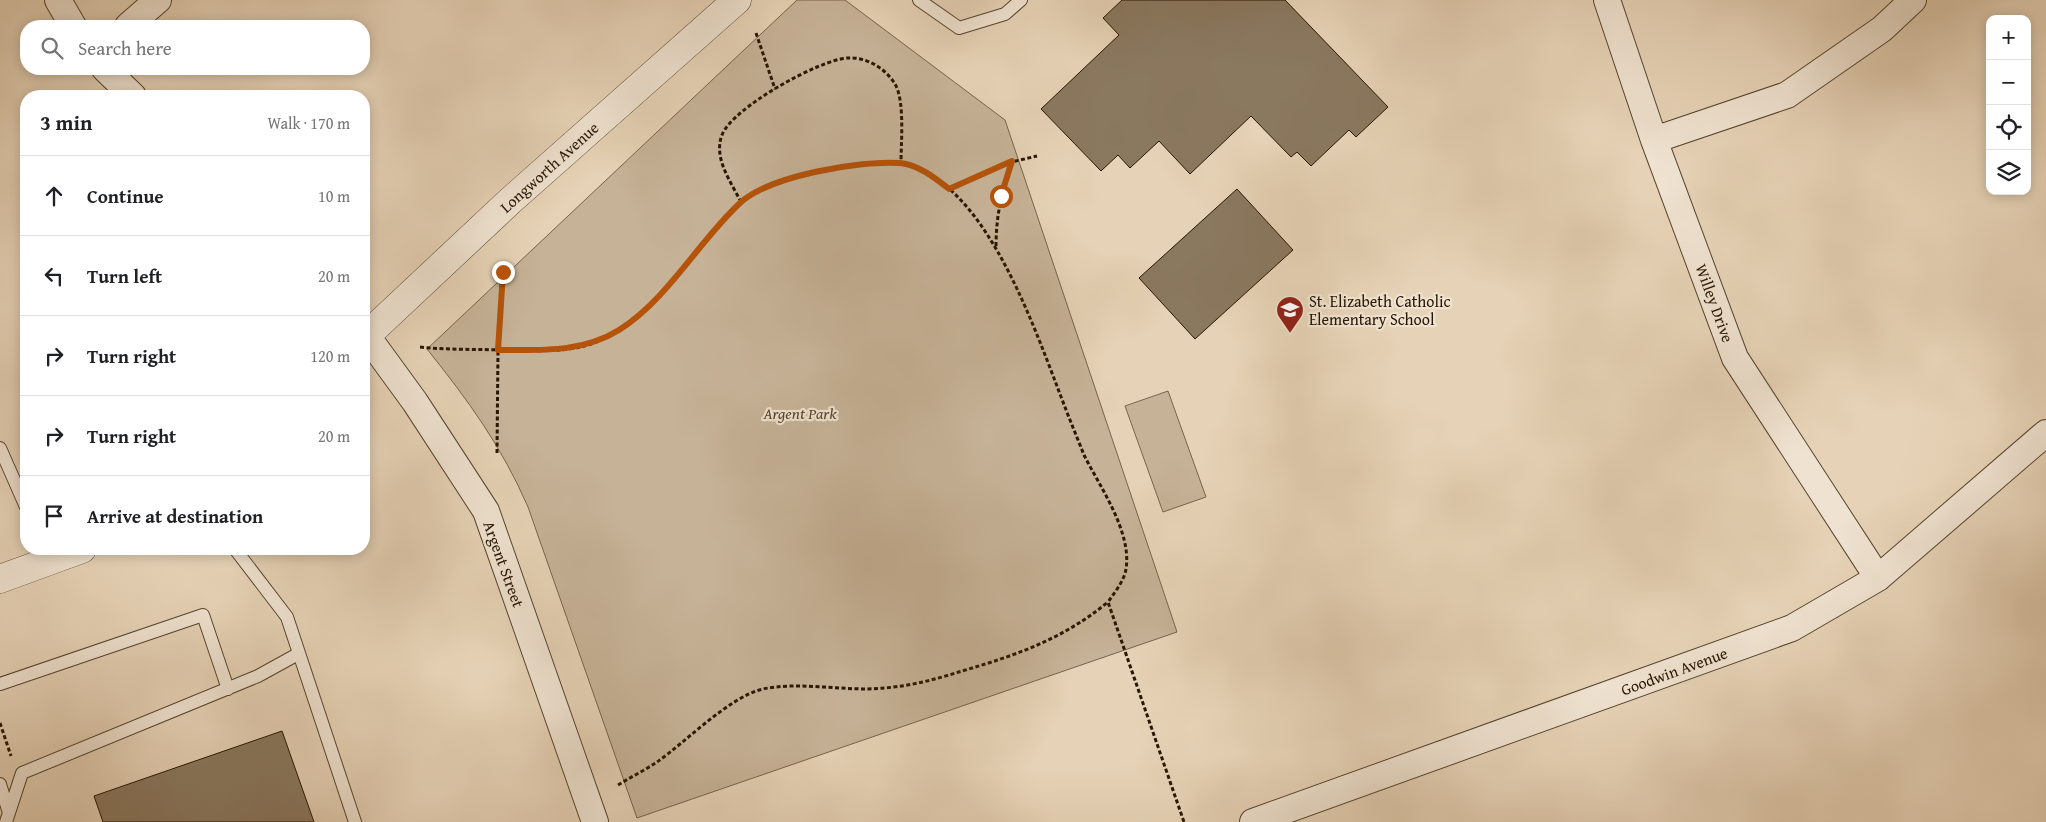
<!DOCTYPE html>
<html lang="en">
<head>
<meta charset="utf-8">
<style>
	body { margin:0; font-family:"Gentium Book Plus",serif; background:#f6f6f6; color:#202124 }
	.controls { position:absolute; right:15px; top:15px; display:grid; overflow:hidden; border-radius:10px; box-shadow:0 2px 12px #0003 }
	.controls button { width:45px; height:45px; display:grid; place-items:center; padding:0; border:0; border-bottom:1px solid #e0e0e0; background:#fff; color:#202124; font:25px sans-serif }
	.stop { position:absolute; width:15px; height:15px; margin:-11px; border:4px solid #b45309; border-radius:50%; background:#fff }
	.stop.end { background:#b45309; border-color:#fff; box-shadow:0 1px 5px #0008 }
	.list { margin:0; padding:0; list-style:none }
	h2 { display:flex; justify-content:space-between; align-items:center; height:65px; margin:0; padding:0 20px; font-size:21px }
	h2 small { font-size:16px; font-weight:400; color:#757577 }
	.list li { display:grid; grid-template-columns:32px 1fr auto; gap:15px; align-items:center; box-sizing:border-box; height:80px; padding:0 20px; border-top:1px solid #e0e0e0 }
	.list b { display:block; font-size:19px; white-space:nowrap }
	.list em { font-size:16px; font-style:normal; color:#757577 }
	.icon { flex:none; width:28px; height:28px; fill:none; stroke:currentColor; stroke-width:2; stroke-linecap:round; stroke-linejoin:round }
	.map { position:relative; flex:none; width:2046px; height:822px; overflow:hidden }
	.search { position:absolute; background:#fff; box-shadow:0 2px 12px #0003; left:20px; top:20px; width:350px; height:55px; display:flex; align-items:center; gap:12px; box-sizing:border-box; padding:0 18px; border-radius:20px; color:#757577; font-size:19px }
	.panel { position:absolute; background:#fff; box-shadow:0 2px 12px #0003; left:20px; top:90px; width:350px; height:465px; border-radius:20px }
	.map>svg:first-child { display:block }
	.green { fill:#c6b297; stroke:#76644c }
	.building { fill:#8a785f; stroke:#271600 }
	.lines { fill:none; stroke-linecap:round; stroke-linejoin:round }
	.service-casing { stroke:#57452e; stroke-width:14 }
	.minor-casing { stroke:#57452e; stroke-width:28 }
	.tertiary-casing { stroke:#57452e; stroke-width:29 }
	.path { stroke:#271600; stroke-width:3; stroke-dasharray:4 2.5; stroke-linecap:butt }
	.service { stroke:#efe2d0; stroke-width:12 }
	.minor { stroke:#efe2d0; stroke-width:26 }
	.tertiary { stroke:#efe2d0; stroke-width:28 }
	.route { stroke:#b45309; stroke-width:6 }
	.labels { text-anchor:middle; stroke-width:4.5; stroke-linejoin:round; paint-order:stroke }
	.street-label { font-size:16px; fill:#271600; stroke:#efe2d0 }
	.poi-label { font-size:16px; fill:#271600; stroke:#efe2d0; text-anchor:start }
	.park-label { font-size:16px; font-style:italic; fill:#57452d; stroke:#efe2d0 }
</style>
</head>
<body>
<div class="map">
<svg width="2046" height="822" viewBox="0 0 2046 822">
	<rect width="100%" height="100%" fill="#e6d2b6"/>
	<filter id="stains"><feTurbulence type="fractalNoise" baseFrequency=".004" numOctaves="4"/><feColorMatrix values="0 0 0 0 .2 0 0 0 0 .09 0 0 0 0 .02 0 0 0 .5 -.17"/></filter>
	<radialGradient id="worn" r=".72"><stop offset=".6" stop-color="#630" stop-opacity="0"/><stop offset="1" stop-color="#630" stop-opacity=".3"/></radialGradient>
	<!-- green -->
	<path class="green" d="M 797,0 L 845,0 L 1005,120 L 1177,632 L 637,818 L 528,507 C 502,447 468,400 427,349 Z
		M 1168,391 L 1206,497 L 1163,512 L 1125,406 Z"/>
	<!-- building -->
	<path class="building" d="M 1122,0 L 1285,0 L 1388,107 L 1356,137 L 1349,130 L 1311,166 L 1297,152 L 1291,157 L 1251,116 L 1190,174 L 1159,141 L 1130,168 L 1118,155 L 1101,171 L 1041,109 L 1119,35 L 1103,18 Z
		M 1237,189 L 1293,250 L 1195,339 L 1139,278 Z
		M 282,731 L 314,822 L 103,822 L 94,796 Z"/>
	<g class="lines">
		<defs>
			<path id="service" d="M 919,0 L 959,28 L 1005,14 L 1021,0
				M 0,448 L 26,507
				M 235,549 L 287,617 L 355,822
				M 0,684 L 203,615 L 228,689
				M 0,784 L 9,813
				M 6,822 L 22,773 L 258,676 L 298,654"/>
			<path id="minor" d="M 58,0 L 73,26
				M 1607,0 L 1654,140 L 1735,358 L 1878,578
				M 128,26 L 158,0
				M 105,69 L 133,96
				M 1654,140 L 1787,95 L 1882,29 L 1913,0
				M 364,332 L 415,402 L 486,511 L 595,822
				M 1253,822 L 1792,628 L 1878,578 L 2046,433"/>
			<path id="tertiary" d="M 364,338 L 510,201 L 737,0
				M 0,579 L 82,549"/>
		</defs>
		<!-- service casing -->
		<use href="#service" class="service-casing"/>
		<!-- minor casing -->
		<use href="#minor" class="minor-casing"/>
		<!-- tertiary casing -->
		<use href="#tertiary" class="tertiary-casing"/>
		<!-- path -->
		<path class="path" d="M 756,33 L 775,89
			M 949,189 L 1003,164 L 1037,156
			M 741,202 C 731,182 713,158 722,135 C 732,108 820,59 848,58 C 867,57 885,68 895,84 C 905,101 901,143 901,163
			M 996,246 C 996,216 1002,189 1012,162
			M 420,347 C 447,350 473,349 500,350 C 530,350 568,354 596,342 C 645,321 677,273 712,234 C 721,223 730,211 741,202 C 766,182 814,170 846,166 C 873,163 905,158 930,174 C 1002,219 1041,348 1072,425 C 1076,435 1080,445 1084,455 C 1100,487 1132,532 1126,569 C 1124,581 1115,592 1108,602 L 1184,822
			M 497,453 L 498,350 L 503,272
			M 0,723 L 11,756
			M 618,785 C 631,777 645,770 657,762 C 687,741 729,697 763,689 C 802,681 845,692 884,688 C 911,686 937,679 962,671 C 1017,655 1063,639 1108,602"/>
		<!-- service -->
		<use href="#service" class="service"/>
		<!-- minor -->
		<use href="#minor" class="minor"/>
		<!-- tertiary -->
		<use href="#tertiary" class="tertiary"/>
	</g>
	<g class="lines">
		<!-- route -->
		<path class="route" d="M 503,272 L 498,350 C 540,350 582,353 619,330 C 668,299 698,242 740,203 C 769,176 860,160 900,163 C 919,165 935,178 949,189 L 1012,161 L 1001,196"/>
	</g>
	<!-- icons -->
	<defs>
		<symbol id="school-pin" viewBox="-11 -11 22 30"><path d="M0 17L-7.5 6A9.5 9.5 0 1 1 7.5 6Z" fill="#8f2418" stroke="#efe2d0"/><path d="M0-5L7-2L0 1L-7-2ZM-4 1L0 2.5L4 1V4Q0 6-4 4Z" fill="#fff"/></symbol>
	</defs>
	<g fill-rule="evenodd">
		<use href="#school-pin" x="1274" y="294" width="32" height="43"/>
	</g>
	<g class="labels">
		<!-- street labels -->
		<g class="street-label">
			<text transform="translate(549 167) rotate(-42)" y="6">Longworth Avenue</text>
			<text transform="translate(1715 303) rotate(70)" y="6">Willey Drive</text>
			<text transform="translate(504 564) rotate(70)" y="6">Argent Street</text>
			<text transform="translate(1674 671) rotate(-20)" y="6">Goodwin Avenue</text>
		</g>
		<!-- poi labels -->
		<g class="poi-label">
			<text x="1309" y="307">St. Elizabeth Catholic<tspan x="1309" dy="18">Elementary School</tspan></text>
		</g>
		<!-- park labels -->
		<g class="park-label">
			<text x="800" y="419">Argent Park</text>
		</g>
	</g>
	<rect width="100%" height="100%" filter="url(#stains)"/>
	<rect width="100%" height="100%" fill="url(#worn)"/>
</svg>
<div class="controls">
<button>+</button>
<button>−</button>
<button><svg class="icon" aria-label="locate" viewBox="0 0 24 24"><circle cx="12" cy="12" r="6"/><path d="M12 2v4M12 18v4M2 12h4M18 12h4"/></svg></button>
<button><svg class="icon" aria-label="layers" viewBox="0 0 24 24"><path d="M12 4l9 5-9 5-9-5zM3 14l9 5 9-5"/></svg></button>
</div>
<div class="stop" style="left:1001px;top:196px"></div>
<div class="stop end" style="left:503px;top:272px"></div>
<div class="search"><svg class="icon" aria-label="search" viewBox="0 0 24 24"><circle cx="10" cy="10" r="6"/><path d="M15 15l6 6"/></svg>Search here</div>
<section class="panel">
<h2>3 min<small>Walk · 170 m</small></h2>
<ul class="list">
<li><svg class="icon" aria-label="ahead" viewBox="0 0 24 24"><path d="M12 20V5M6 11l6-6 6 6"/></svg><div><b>Continue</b></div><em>10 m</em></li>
<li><svg class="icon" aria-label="left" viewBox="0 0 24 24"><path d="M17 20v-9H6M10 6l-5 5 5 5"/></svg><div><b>Turn left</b></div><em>20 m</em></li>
<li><svg class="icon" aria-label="right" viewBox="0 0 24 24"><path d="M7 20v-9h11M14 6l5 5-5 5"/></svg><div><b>Turn right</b></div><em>120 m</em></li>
<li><svg class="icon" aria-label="right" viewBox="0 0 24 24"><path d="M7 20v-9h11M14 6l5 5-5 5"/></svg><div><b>Turn right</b></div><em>20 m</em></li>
<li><svg class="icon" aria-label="arrive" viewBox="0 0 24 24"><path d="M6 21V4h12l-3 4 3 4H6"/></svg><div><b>Arrive at destination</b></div></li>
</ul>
</section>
</div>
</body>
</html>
